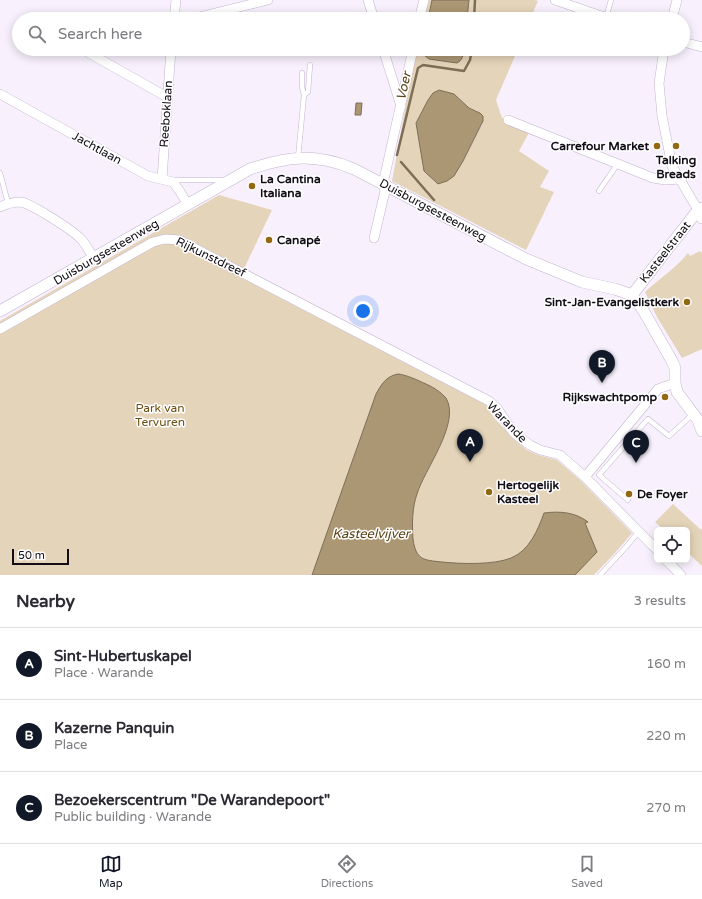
<!DOCTYPE html>
<html lang="en">
<head>
<meta charset="utf-8">
<style>
	body { margin:0; font-family:"Varela Round",sans-serif; background:#f2f2f3; color:#2b2b33 }
	.controls { position:absolute; right:12px; bottom:12px; display:grid; overflow:hidden; border-radius:6px; box-shadow:0 2px 10px #0003 }
	.controls button { width:36px; height:36px; display:grid; place-items:center; padding:0; border:0; border-bottom:1px solid #e1e1e2; background:#fff; color:#2b2b33; font:20px sans-serif }
	.scale { position:absolute; left:12px; bottom:10px; width:57px; box-sizing:border-box; padding-left:4px; border:2px solid #120d16; border-top:0; font-size:11px; line-height:14px; white-space:nowrap; color:#120d16; -webkit-text-stroke:3px #fff; paint-order:stroke }
	.you { position:absolute; left:363px; top:311px; width:14px; height:14px; margin:-10px; border:3px solid #fff; border-radius:50%; background:#1a73e8; box-shadow:0 0 0 6px #1a73e833 }
	.badge { display:grid; place-items:center; width:26px; height:26px; border-radius:50%; background:#111827; color:#fff; font-size:13px; font-weight:700 }
	.pin { position:absolute; translate:-50% -33px; filter:drop-shadow(0 1px 2px #0008) }
	.pin::after { content:''; position:absolute; top:21px; width:14px; height:12px; background:inherit; clip-path:polygon(0 0,100% 0,50% 100%) }
	.list { margin:0; padding:0; list-style:none }
	h2 { display:flex; justify-content:space-between; align-items:center; height:52px; margin:0; padding:0 16px; font-size:17px }
	h2 small { font-size:13px; font-weight:400; color:#7c7c81 }
	.list li { display:grid; grid-template-columns:26px 1fr auto; gap:12px; align-items:center; box-sizing:border-box; height:72px; padding:0 16px; border-top:1px solid #e1e1e2 }
	.list b { display:block; font-size:15px; white-space:nowrap }
	.list p { margin:0; font-size:13px; white-space:nowrap; color:#7c7c81 }
	.list em { font-size:13px; font-style:normal; color:#7c7c81 }
	.icon { flex:none; width:22px; height:22px; fill:none; stroke:currentColor; stroke-width:2; stroke-linecap:round; stroke-linejoin:round }
	.map { position:relative; flex:none; width:702px; height:575px; overflow:hidden }
	.search { position:absolute; background:#fff; box-shadow:0 2px 10px #0003; left:12px; right:12px; top:12px; height:44px; display:flex; align-items:center; gap:10px; box-sizing:border-box; padding:0 14px; border-radius:22px; color:#7c7c81; font-size:15px }
	.sheet { height:268px; background:#fff }
	nav { display:flex; justify-content:space-around; align-items:center; box-sizing:border-box; height:56px; border-top:1px solid #e1e1e2; background:#fff; font-size:11px; color:#7c7c81 }
	nav a { display:grid; justify-items:center; gap:2px }
	nav .on { color:#111827 }
	.map>svg:first-child { display:block }
	.green { fill:#e4d4b9; fill-rule:evenodd }
	.water { fill:#ac9774; stroke:#7e6e58 }
	.lines { fill:none; stroke-linecap:round; stroke-linejoin:round }
	.stream { stroke:#7e6e58; stroke-width:2.5 }
	.service-casing { stroke:#c4b4d0; stroke-width:5.5 }
	.minor-casing { stroke:#c4b4d0; stroke-width:10 }
	.tertiary-casing { stroke:#c4b4d0; stroke-width:12 }
	.service { stroke:#fff; stroke-width:4.5 }
	.minor { stroke:#fff; stroke-width:9 }
	.tertiary { stroke:#fff; stroke-width:11 }
	.poi-dot { fill:#926811; stroke:#fff; stroke-width:1.5 }
	.labels { text-anchor:middle; stroke-width:3; stroke-linejoin:round; paint-order:stroke }
	.street-label { font-size:12px; fill:#120d16; stroke:#fff }
	.poi-label { font-size:12px; font-weight:bold; fill:#120d16; stroke:#fff; text-anchor:start }
	.park-label { font-size:12px; fill:#6d4f13; stroke:#fff }
	.water-label { font-size:13px; font-style:italic; fill:#594217; stroke:#fff }
</style>
</head>
<body>
<div class="map">
<svg width="702" height="575" viewBox="0 0 702 575">
	<rect width="100%" height="100%" fill="#f8f1fd"/>
	<!-- green -->
	<path class="green" d="M 425,0 L 432,0 L 428,19 L 422,19 Z
		M 469,0 L 535,0 L 538,1 L 530,19 L 467,19 Z
		M 416,49 L 422,49 L 429,59 L 457,63 L 464,54 L 464,49 L 518,49 L 496,100 L 502,118 L 531,129 L 519,151 L 549,171 L 540,187 L 554,192 L 526,250 L 392,181 ZM 439,90 L 454,94 L 469,108 L 478,111 L 482,125 C 475,135 458,175 450,179 C 446,181 440,181 435,182 L 432,177 L 424,171 L 416,123 L 428,100 Z
		M 219,195 L 272,210 L 240,277 L 486,405 L 495,419 L 516,441 L 527,450 L 538,455 L 557,460 L 581,481 L 632,533 L 615,553 L 594,575 L 0,575 L 0,321 Z
		M 700,251 L 702,253 L 702,349 L 682,358 L 657,317 L 645,292 C 659,279 676,268 688,253 L 690,256 Z
		M 673,504 L 700,529 L 702,529 L 702,566 L 687,552 L 687,530 L 664,530 L 655,522 Z"/>
	<!-- water -->
	<path class="water" d="M 432,0 L 469,0 L 467,19 L 428,19 Z
		M 422,49 L 464,49 C 464,54 462,61 457,63 L 429,59 L 424,55 Z
		M 439,90 L 454,94 L 469,108 L 480,113 L 483,116 L 483,121 L 463,161 L 454,176 L 447,181 L 438,184 L 424,171 L 416,123 L 428,100 L 433,93 Z
		M 356,103 L 362,103 L 361,115 L 355,115 Z
		M 398,374 C 407,375 417,380 426,384 C 433,387 441,392 446,398 C 461,423 424,470 417,494 C 412,508 412,525 413,539 C 416,560 423,560 442,562 C 461,564 494,565 511,558 C 529,551 538,530 544,513 C 560,511 575,512 588,522 L 585,523 L 597,552 L 575,575 L 312,575 L 376,394 C 381,385 386,376 398,374 Z"/>
	<g class="lines">
		<!-- stream -->
		<path class="stream" d="M 474,19 L 475,0
			M 397,155 L 418,68 L 423,65 L 464,71 L 470,60 L 472,49
			M 401,162 L 434,200"/>
		<defs>
			<path id="service" d="M 606,18 L 611,0
				M 304,95 L 308,92 L 310,65
				M 298,158 L 304,95 L 302,87 L 302,73
				M 0,173 L 8,203
				M 173,182 L 177,180 L 226,180
				M 599,191 C 605,181 612,174 617,164
				M 628,500 L 599,475 L 648,419 L 669,436 L 693,414
				M 600,575 L 626,547 L 639,531"/>
			<path id="minor" d="M 368,0 L 374,19
				M 555,0 L 610,19
				M 174,19 L 176,0
				M 191,19 L 268,0
				M 419,19 L 424,0
				M 672,19 L 677,0
				M 683,42 L 702,47
				M 86,49 L 89,53 L 96,57 L 167,97
				M 383,49 L 401,106
				M 664,49 L 659,83 L 662,116 L 672,166 L 698,210 L 702,207
				M 0,94 L 148,176 L 173,182 L 179,190 L 188,205
				M 508,120 L 653,178 L 666,180 L 679,179
				M 162,179 L 171,49
				M 0,207 C 6,204 14,202 21,202 C 32,204 72,230 80,238 C 86,244 90,252 94,259
				M 374,238 L 385,191 L 383,184 L 413,49
				M 0,329 L 153,242 L 165,239 L 179,240 L 489,401 L 497,408 L 513,432 L 519,437 L 530,445 L 540,450 L 560,455 L 585,477 L 657,550
				M 585,477 L 658,389 L 675,383
				M 666,560 L 681,575"/>
			<path id="tertiary" d="M 632,295 L 643,310 L 672,361 L 675,368 L 675,383 L 677,392 L 698,420 L 702,431
				M 632,295 L 698,210 L 702,218
				M 0,311 L 250,169 C 289,156 315,153 354,169 L 526,259 L 582,282 L 615,289 L 632,295"/>
		</defs>
		<!-- service casing -->
		<use href="#service" class="service-casing"/>
		<!-- minor casing -->
		<use href="#minor" class="minor-casing"/>
		<!-- tertiary casing -->
		<use href="#tertiary" class="tertiary-casing"/>
		<!-- service -->
		<use href="#service" class="service"/>
		<!-- minor -->
		<use href="#minor" class="minor"/>
		<!-- tertiary -->
		<use href="#tertiary" class="tertiary"/>
	</g>
	<!-- markers -->
	<g class="poi-dot">
		<circle cx="657" cy="146" r="4"/>
		<circle cx="676" cy="146" r="4"/>
		<circle cx="252" cy="186" r="4"/>
		<circle cx="269" cy="240" r="4"/>
		<circle cx="687" cy="302" r="4"/>
		<circle cx="665" cy="397" r="4"/>
		<circle cx="489" cy="492" r="4"/>
		<circle cx="629" cy="494" r="4"/>
	</g>
	<g class="labels">
		<!-- street labels -->
		<g class="street-label">
			<text transform="translate(166 114) rotate(-86)" y="4">Reeboklaan</text>
			<text transform="translate(97 148) rotate(29)" y="4">Jachtlaan</text>
			<text transform="translate(433 210) rotate(28)" y="4">Duisburgsesteenweg</text>
			<text transform="translate(106 252) rotate(-30)" y="4">Duisburgsesteenweg</text>
			<text transform="translate(665 252) rotate(-52)" y="4">Kasteelstraat</text>
			<text transform="translate(211 257) rotate(26)" y="4">Rijkunstdreef</text>
			<text transform="translate(507 422) rotate(46)" y="4">Warande</text>
		</g>
		<!-- poi labels -->
		<g class="poi-label">
			<text x="649" y="150" text-anchor="end">Carrefour Market</text>
			<text x="676" y="164" text-anchor="middle">Talking<tspan x="676" dy="14">Breads</tspan></text>
			<text x="260" y="183">La Cantina<tspan x="260" dy="14">Italiana</tspan></text>
			<text x="277" y="244">Canapé</text>
			<text x="679" y="306" text-anchor="end">Sint-Jan-Evangelistkerk</text>
			<text x="657" y="401" text-anchor="end">Rijkswachtpomp</text>
			<text x="497" y="489">Hertogelijk<tspan x="497" dy="14">Kasteel</tspan></text>
			<text x="637" y="498">De Foyer</text>
		</g>
		<!-- park labels -->
		<g class="park-label">
			<text x="160" y="412">Park van<tspan x="160" dy="14">Tervuren</tspan></text>
		</g>
		<!-- water labels -->
		<g class="water-label">
			<text transform="translate(403 86) rotate(-77)" y="5">Voer</text>
			<text x="371" y="538">Kasteelvijver</text>
		</g>
	</g>
</svg>
<div class="controls">
<button><svg class="icon" aria-label="locate" viewBox="0 0 24 24"><circle cx="12" cy="12" r="6"/><path d="M12 2v4M12 18v4M2 12h4M18 12h4"/></svg></button>
</div>
<div class="scale">50 m</div>
<div class="you"></div>
<div class="pin badge" style="left:470px;top:462px">A</div>
<div class="pin badge" style="left:602px;top:383px">B</div>
<div class="pin badge" style="left:636px;top:463px">C</div>
<div class="search"><svg class="icon" aria-label="search" viewBox="0 0 24 24"><circle cx="10" cy="10" r="6"/><path d="M15 15l6 6"/></svg>Search here</div>
</div>
<section class="sheet">
<h2>Nearby<small>3 results</small></h2>
<ul class="list">
<li><span class="badge">A</span><div><b>Sint-Hubertuskapel</b><p>Place · Warande</p></div><em>160 m</em></li>
<li><span class="badge">B</span><div><b>Kazerne Panquin</b><p>Place</p></div><em>220 m</em></li>
<li><span class="badge">C</span><div><b>Bezoekerscentrum &quot;De Warandepoort&quot;</b><p>Public building · Warande</p></div><em>270 m</em></li>
</ul>
</section>
<nav>
<a class="on"><svg class="icon" aria-label="map" viewBox="0 0 24 24"><path d="M3 6l6-2 6 2 6-2v14l-6 2-6-2-6 2zM9 4v14M15 6v14"/></svg>Map</a>
<a><svg class="icon" aria-label="directions" viewBox="0 0 24 24"><path d="M12 3l9 9-9 9-9-9zM9 14v-3h6M13 9l2 2-2 2"/></svg>Directions</a>
<a><svg class="icon" aria-label="saved" viewBox="0 0 24 24"><path d="M7 4h10v16l-5-4-5 4z"/></svg>Saved</a>
</nav>
</body>
</html>
